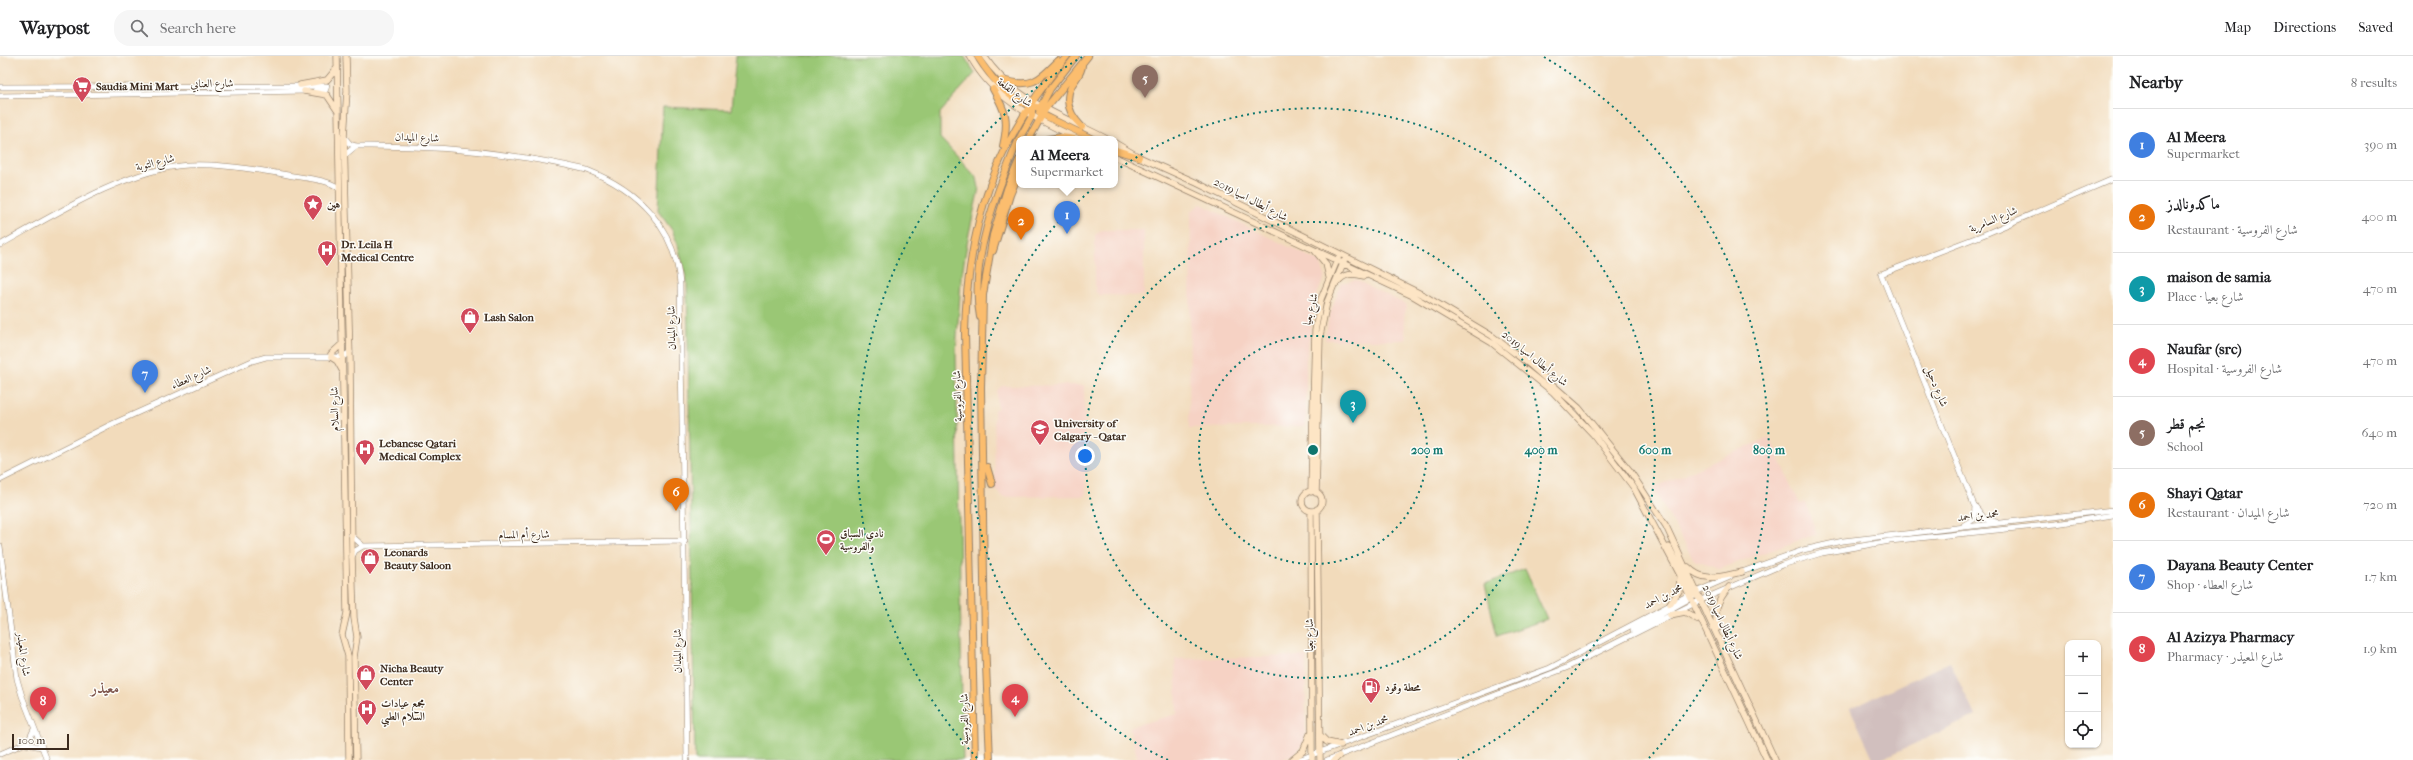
<!DOCTYPE html>
<html lang="en">
<head>
<meta charset="utf-8">
<style>
	body { margin:0; font-family:"IM FELL French Canon",Amiri,serif; background:#f6f6f6; color:#202124 }
	.controls { position:absolute; right:12px; bottom:12px; display:grid; overflow:hidden; border-radius:8px; box-shadow:0 1px 3px #0004 }
	.controls button { width:36px; height:36px; display:grid; place-items:center; padding:0; border:0; border-bottom:1px solid #e0e0e0; background:#fff; color:#202124; font:20px sans-serif }
	.scale { position:absolute; left:12px; bottom:10px; width:57px; box-sizing:border-box; padding-left:4px; border:2px solid #3b2a1e; border-top:0; font-size:11px; line-height:14px; white-space:nowrap; color:#3b2a1e; -webkit-text-stroke:3px #fdfcf7; paint-order:stroke }
	.you { position:absolute; left:1085px; top:400px; width:14px; height:14px; margin:-10px; border:3px solid #fff; border-radius:50%; background:#1a73e8; box-shadow:0 0 0 6px #1a73e833 }
	.badge { display:grid; place-items:center; width:26px; height:26px; border-radius:50%; background:#d1495b; color:#fff; font-size:13px; font-weight:700 }
	.pin { position:absolute; translate:-50% -33px; filter:drop-shadow(0 1px 2px #0008) }
	.pin::after { content:''; position:absolute; top:21px; width:14px; height:12px; background:inherit; clip-path:polygon(0 0,100% 0,50% 100%) }
	.popup { position:absolute; left:1016px; top:80px; width:102px; height:52px; box-sizing:border-box; display:grid; place-content:center; border-radius:8px; background:#fff; filter:drop-shadow(0 1px 3px #0005); font-size:13px; white-space:nowrap; color:#757577 }
	.popup b { font-size:15px; color:#202124 }
	.popup::after { content:''; position:absolute; left:50%; top:100%; margin-left:-8px; border:8px solid transparent; border-top-color:#fff }
	.list { margin:0; padding:0; list-style:none }
	h2 { display:flex; justify-content:space-between; align-items:center; height:52px; margin:0; padding:0 16px; font-size:17px }
	h2 small { font-size:13px; font-weight:400; color:#757577 }
	.list li { display:grid; grid-template-columns:26px 1fr auto; gap:12px; align-items:center; box-sizing:border-box; height:72px; padding:0 16px; border-top:1px solid #e0e0e0 }
	.list b { display:block; font-size:15px; white-space:nowrap }
	.list p { margin:0; font-size:13px; white-space:nowrap; color:#757577 }
	.list em { font-size:13px; font-style:normal; color:#757577 }
	.icon { flex:none; width:22px; height:22px; fill:none; stroke:currentColor; stroke-width:2; stroke-linecap:round; stroke-linejoin:round }
	.map { position:relative; flex:none; width:2113px; height:704px; overflow:hidden }
	header { display:flex; align-items:center; gap:24px; box-sizing:border-box; height:56px; padding:0 20px; background:#fff; border-bottom:1px solid #e0e0e0 }
	header strong { font-size:19px }
	nav { display:flex; gap:22px; margin-inline-start:auto; font-size:14px }
	.search { width:280px; height:36px; background:#f6f6f6; display:flex; align-items:center; gap:10px; box-sizing:border-box; padding:0 14px; border-radius:16px; color:#757577; font-size:15px }
	main { display:flex }
	aside { flex:1; background:#fff }
	.map>svg:first-child { display:block }
	.built { fill:#f6d2c4 }
	.industrial { fill:#d1bfbe }
	.green { fill:#9ac775; stroke:#6a784a }
	.lines { fill:none; stroke-linecap:round; stroke-linejoin:round }
	.tertiary-casing { stroke:#96826c; stroke-width:6 }
	.secondary-casing { stroke:#96826c; stroke-width:7 }
	.trunk-casing { stroke:#96826c; stroke-width:8 }
	.tertiary { stroke:#fff; stroke-width:5 }
	.secondary { stroke:#fde5c5; stroke-width:5.5 }
	.trunk { stroke:#fbbd6e; stroke-width:6 }
	.ring { fill:none; stroke:#0f766e; stroke-width:2; stroke-dasharray:2 4 }
	.labels { text-anchor:middle; stroke-width:3; stroke-linejoin:round; paint-order:stroke }
	.street-label { font-size:11px; fill:#3b2a1e; stroke:#fdfcf7 }
	.poi-label { font-size:11px; font-weight:bold; fill:#3b2a1e; stroke:#fdfcf7; text-anchor:start }
	.district-label { font-size:15px; font-weight:bold; fill:#7e554c; stroke:#fdfcf7 }
	.centre { fill:#0f766e; stroke:#fdfcf7; stroke-width:2 }
	.ring-label { font-size:12px; text-anchor:middle; font-weight:bold; fill:#0f766e; stroke:#fdfcf7; stroke-width:3; stroke-linejoin:round; paint-order:stroke }
</style>
</head>
<body>
<header>
<strong>Waypost</strong>
<div class="search"><svg class="icon" aria-label="search" viewBox="0 0 24 24"><circle cx="10" cy="10" r="6"/><path d="M15 15l6 6"/></svg>Search here</div>
<nav><a>Map</a><a>Directions</a><a>Saved</a></nav>
</header>
<main>
<div class="map">
<svg width="2113" height="704" viewBox="0 0 2113 704">
	<rect width="100%" height="100%" fill="#fdfcf7"/>
	<filter id="ink" filterUnits="userSpaceOnUse"><feTurbulence type="fractalNoise" baseFrequency=".025" numOctaves="2"/><feDisplacementMap in="SourceGraphic" scale="8" xChannelSelector="R" yChannelSelector="G"/><feConvolveMatrix kernelMatrix="1 2 1 2 8 2 1 2 1" color-interpolation-filters="sRGB"/></filter>
	<filter id="wash" filterUnits="userSpaceOnUse"><feTurbulence type="fractalNoise" baseFrequency=".012" numOctaves="4" result="noise"/><feDisplacementMap in="SourceGraphic" scale="16" xChannelSelector="R" yChannelSelector="G"/><feGaussianBlur stdDeviation="0.9" result="paint"/><feColorMatrix in="noise" values="0 0 0 0 0 0 0 0 0 0 0 0 0 0 0 0 0 1.4 0 .05"/><feComposite in="paint" operator="in"/></filter>
	<g filter="url(#wash)">
		<rect width="100%" height="100%" fill="#f2dbbb"/>
		<!-- built -->
		<path class="built" d="M 1201,148 L 1320,206 L 1325,220 L 1315,243 L 1306,304 L 1306,370 L 1189,372 L 1191,155 Z
			M 1101,174 L 1144,174 L 1144,240 L 1099,239 L 1095,235 L 1095,179 Z
			M 1356,224 L 1407,249 L 1404,261 L 1406,284 L 1325,284 L 1329,261 L 1341,227 Z
			M 1084,329 L 1086,440 L 1003,441 L 995,433 L 994,353 L 997,353 L 997,335 L 1001,330 Z
			M 1770,381 L 1800,448 L 1805,446 L 1817,478 L 1719,513 L 1694,504 L 1653,432 Z
			M 1306,600 L 1305,685 L 1295,698 L 1281,704 L 1138,704 L 1129,671 L 1177,658 L 1175,603 Z"/>
		<!-- industrial -->
		<path class="industrial" d="M 1950,606 L 1975,660 L 1879,704 L 1874,704 L 1850,652 Z"/>
		<!-- green -->
		<path class="green" d="M 736,0 L 964,0 L 975,17 L 940,57 L 940,82 L 977,122 L 979,132 L 968,182 L 961,224 L 956,295 L 963,704 L 695,704 L 687,226 L 678,189 L 672,174 L 658,155 L 663,51 L 731,54 Z
			M 1525,513 L 1547,563 L 1497,580 L 1485,528 Z"/>
	</g>
	<g filter="url(#ink)">
		<g class="lines">
			<defs>
				<path id="tertiary" d="M 0,31 L 327,30 L 325,35 L 315,35
					M 0,40 L 307,35
					M 344,81 L 350,88 L 356,90 C 434,89 511,96 587,114 C 638,134 675,171 680,228 L 687,704
					M 345,99 L 356,90
					M 0,189 C 54,159 127,113 188,109 C 216,107 260,114 288,119 C 301,122 331,123 339,133
					M 0,424 L 110,369 L 252,305 L 266,301 L 343,301 L 350,296
					M 1996,466 L 1985,463 L 1974,449 L 1881,218 L 1983,179 L 2113,123
					M 1964,469 L 1974,463 L 1975,450
					M 351,479 L 363,490
					M 0,490 L 17,623 L 22,640 L 47,704
					M 352,501 L 355,495 L 363,490 L 685,485
					M 1739,517 L 1803,494 L 1843,485 L 2113,454
					M 1633,574 L 1694,540
					M 25,688 L 42,691
					M 0,698 L 28,686 L 34,673
					M 1298,704 L 1550,612 L 1689,539 L 1730,521
					M 1327,704 L 1566,612 L 1701,544 L 1782,509 L 1822,497 L 1890,485 L 2056,468 L 2113,459"/>
				<path id="secondary" d="M 337,0 L 347,557 L 342,579 L 348,600 L 349,704
					M 346,0 L 347,35 L 344,81 L 350,303 L 352,501 L 354,562 L 357,581 L 354,601 L 356,704
					M 970,0 C 993,44 1036,63 1079,83
					M 984,0 C 1015,46 1060,58 1107,83
					M 300,29 L 327,24 L 337,12
					M 304,35 L 327,39 L 337,54
					M 1115,87 L 1139,101 L 1197,127 L 1425,240 L 1492,280 L 1529,308 L 1579,352 L 1630,415 L 1666,470 L 1775,704
					M 1115,101 L 1413,240 L 1492,287 L 1553,336 L 1593,378 L 1634,432 L 1680,519 L 1767,704
					M 1316,196 L 1326,208 L 1329,221
					M 1337,227 C 1344,217 1353,217 1364,220
					M 331,298 L 343,287
					M 331,301 L 337,305 L 342,314
					M1302 445a10 10 0 1 1 20 0a10 10 0 1 1-20 0Z
					M 1311,436 L 1315,275 L 1321,243 L 1338,202
					M 1316,437 L 1320,280 L 1327,246 L 1344,205
					M 1317,453 L 1320,704
					M 1311,455 L 1312,704
					M 1669,491 L 1693,537 L 1701,544
					M 1688,511 C 1704,528 1722,520 1742,516
					M 1670,548 L 1679,535 L 1680,521
					M 1670,559 L 1685,556 L 1697,563
					M 1718,572 C 1712,555 1719,543 1729,531
					M 1320,679 L 1327,686 L 1341,689
					M 1292,704 L 1303,695 L 1310,678
					M 1334,704 L 1339,700"/>
				<path id="trunk" d="M 977,0 C 993,25 1014,52 1046,52
					M 1082,9 C 1082,17 1076,22 1072,29 C 1063,45 1070,59 1082,71
					M 1002,24 C 1031,32 1037,26 1058,5
					M 993,33 C 1006,56 1009,63 1003,90
					M 1039,54 L 1050,33 L 1076,0
					M 1039,57 L 1093,83
					M 1019,83 L 1032,60 L 1032,48
					M 1029,83 L 1046,52 L 1088,0
					M 1048,83 L 1061,81 L 1076,83
					M 1115,94 L 1139,101
					M 993,195 L 1010,139 L 1019,117
					M 980,261 C 969,205 997,134 1019,83
					M 987,411 L 992,428
					M 975,704 L 965,277 C 967,167 996,84 1067,0
					M 990,704 L 985,585 L 981,332 L 983,239 L 993,179 L 1007,133 L 1019,104"/>
			</defs>
			<!-- tertiary casing -->
			<use href="#tertiary" class="tertiary-casing"/>
			<!-- secondary casing -->
			<use href="#secondary" class="secondary-casing"/>
			<!-- trunk casing -->
			<use href="#trunk" class="trunk-casing"/>
			<!-- tertiary -->
			<use href="#tertiary" class="tertiary"/>
			<!-- secondary -->
			<use href="#secondary" class="secondary"/>
			<!-- trunk -->
			<use href="#trunk" class="trunk"/>
		</g>
	</g>
	<!-- distance rings -->
	<g class="ring">
		<circle cx="1313" cy="394" r="114"/>
		<circle cx="1313" cy="394" r="228"/>
		<path d="M1168 704A342 342 0 1 1 1458 704"/>
		<path d="M977 702A456 456 0 0 1 1082 1M1544 1A456 456 0 0 1 1649 702"/>
	</g>
	<!-- icons -->
	<defs>
		<symbol id="supermarket-pin" viewBox="-11 -11 22 30"><path d="M0 17L-7.5 6A9.5 9.5 0 1 1 7.5 6Z" fill="#d1495b" stroke="#fdfcf7"/><path d="M-6-5.5h2.5l.6 2H6L4.5 2H-2.5L-4.4-4H-6ZM-1.5 3.2a1.3 1.3 0 1 0 .1 0ZM3 3.2a1.3 1.3 0 1 0 .1 0Z" fill="#fff"/></symbol>
		<symbol id="sight-pin" viewBox="-11 -11 22 30"><path d="M0 17L-7.5 6A9.5 9.5 0 1 1 7.5 6Z" fill="#d1495b" stroke="#fdfcf7"/><path d="M0-6L1.8-2.2L6-1.7L2.9 1.2L3.7 5.4L0 3.3L-3.7 5.4L-2.9 1.2L-6-1.7L-1.8-2.2Z" fill="#fff"/></symbol>
		<symbol id="hospital-pin" viewBox="-11 -11 22 30"><path d="M0 17L-7.5 6A9.5 9.5 0 1 1 7.5 6Z" fill="#d1495b" stroke="#fdfcf7"/><path d="M-5-5h3v3.5h4V-5h3V5h-3V1.5h-4V5h-3Z" fill="#fff"/></symbol>
		<symbol id="shop-pin" viewBox="-11 -11 22 30"><path d="M0 17L-7.5 6A9.5 9.5 0 1 1 7.5 6Z" fill="#d1495b" stroke="#fdfcf7"/><path d="M-5-2.5h2.3a2.7 3.5 0 0 1 5.4 0H5L5.5 6h-11ZM-1.5-2.5h3a1.5 2.3 0 0 0-3 0Z" fill="#fff"/></symbol>
		<symbol id="university-pin" viewBox="-11 -11 22 30"><path d="M0 17L-7.5 6A9.5 9.5 0 1 1 7.5 6Z" fill="#d1495b" stroke="#fdfcf7"/><path d="M0-5L7-2L0 1L-7-2ZM-4 1L0 2.5L4 1V4Q0 6-4 4Z" fill="#fff"/></symbol>
		<symbol id="stadium-pin" viewBox="-11 -11 22 30"><path d="M0 17L-7.5 6A9.5 9.5 0 1 1 7.5 6Z" fill="#d1495b" stroke="#fdfcf7"/><path d="M0-5a6.5 5 0 1 0 0 10a6.5 5 0 1 0 0-10ZM-3.5-1.8h7v3.6h-7Z" fill="#fff"/></symbol>
		<symbol id="fuel-pin" viewBox="-11 -11 22 30"><path d="M0 17L-7.5 6A9.5 9.5 0 1 1 7.5 6Z" fill="#d1495b" stroke="#fdfcf7"/><path d="M-5.5-6h7V0h2V4h1.3V-2.5L3-4.5l.8-.8L6-3V5H2.5V1h-1V6h-7ZM-4.2-4.7v3.2H.2V-4.7Z" fill="#fff"/></symbol>
	</defs>
	<g fill-rule="evenodd">
		<use href="#supermarket-pin" x="71" y="19" width="22" height="30"/>
		<use href="#sight-pin" x="302" y="137" width="22" height="30"/>
		<use href="#hospital-pin" x="316" y="183" width="22" height="30"/>
		<use href="#shop-pin" x="459" y="250" width="22" height="30"/>
		<use href="#university-pin" x="1029" y="362" width="22" height="30"/>
		<use href="#hospital-pin" x="354" y="382" width="22" height="30"/>
		<use href="#stadium-pin" x="815" y="472" width="22" height="30"/>
		<use href="#shop-pin" x="359" y="491" width="22" height="30"/>
		<use href="#shop-pin" x="355" y="607" width="22" height="30"/>
		<use href="#fuel-pin" x="1360" y="620" width="22" height="30"/>
		<use href="#hospital-pin" x="356" y="642" width="22" height="30"/>
	</g>
	<g class="labels">
		<!-- street labels -->
		<g class="street-label">
			<text transform="translate(212 27) rotate(-1)" y="4">شارع العنابي</text>
			<text transform="translate(1015 36) rotate(37)" y="4">شارع القلعة</text>
			<text transform="translate(417 81) rotate(2)" y="4">شارع الميدان</text>
			<text transform="translate(155 106) rotate(-14)" y="4">شارع التوبة</text>
			<text transform="translate(1251 143) rotate(27)" y="4">شارع أبطال اسيا 2019</text>
			<text transform="translate(1993 163) rotate(-23)" y="4">شارع السامرية</text>
			<text transform="translate(1310 253) rotate(-76)" y="4">شارع بعيا</text>
			<text transform="translate(671 272) rotate(-91)" y="4">شارع الميدان</text>
			<text transform="translate(1535 302) rotate(39)" y="4">شارع أبطال اسيا 2019</text>
			<text transform="translate(191 321) rotate(-24)" y="4">شارع العطاء</text>
			<text transform="translate(1937 330) rotate(68)" y="4">شارع دحيل</text>
			<text transform="translate(957 340) rotate(-92)" y="4">شارع الفروسية</text>
			<text transform="translate(334 353) rotate(-91)" y="4">شارع السلام</text>
			<text transform="translate(1978 459) rotate(-6)" y="4">محمد بن احمد</text>
			<text transform="translate(524 478) rotate(-1)" y="4">شارع أم المسام</text>
			<text transform="translate(1663 540) rotate(-27)" y="4">محمد بن احمد</text>
			<text transform="translate(1723 566) rotate(65)" y="4">شارع أبطال اسيا 2019</text>
			<text transform="translate(1309 579) rotate(-90)" y="4">شارع بعيا</text>
			<text transform="translate(677 595) rotate(-90)" y="4">شارع الميدان</text>
			<text transform="translate(24 598) rotate(82)" y="4">شارع المعيذر</text>
			<text transform="translate(964 663) rotate(-91)" y="4">شارع الفروسية</text>
			<text transform="translate(1368 669) rotate(-20)" y="4">محمد بن احمد</text>
		</g>
		<!-- poi labels -->
		<g class="poi-label">
			<text x="96" y="34">Saudia Mini Mart</text>
			<text x="327" y="152">هين</text>
			<text x="341" y="192">Dr. Leila H<tspan x="341" dy="13">Medical Centre</tspan></text>
			<text x="484" y="265">Lash Salon</text>
			<text x="1054" y="371">University of<tspan x="1054" dy="13">Calgary - Qatar</tspan></text>
			<text x="379" y="391">Lebanese Qatari<tspan x="379" dy="13">Medical Complex</tspan></text>
			<text x="840" y="481">نادي السباق<tspan x="840" dy="13">والفروسية</tspan></text>
			<text x="384" y="500">Leonards<tspan x="384" dy="13">Beauty Saloon</tspan></text>
			<text x="380" y="616">Nicha Beauty<tspan x="380" dy="13">Center</tspan></text>
			<text x="1385" y="635">محطة وقود</text>
			<text x="381" y="651">مجمع عيادات<tspan x="381" dy="13">السلام الطبي</tspan></text>
		</g>
		<!-- district labels -->
		<g class="district-label">
			<text x="105" y="637">معيذر</text>
		</g>
	</g>
	<circle cx="1313" cy="394" r="6" class="centre"/>
	<g class="ring-label">
		<text x="1427" y="398">200 m</text>
		<text x="1541" y="398">400 m</text>
		<text x="1655" y="398">600 m</text>
		<text x="1769" y="398">800 m</text>
	</g>
</svg>
<div class="controls">
<button>+</button>
<button>−</button>
<button><svg class="icon" aria-label="locate" viewBox="0 0 24 24"><circle cx="12" cy="12" r="6"/><path d="M12 2v4M12 18v4M2 12h4M18 12h4"/></svg></button>
</div>
<div class="scale">100 m</div>
<div class="you"></div>
<div class="pin badge" style="left:1067px;top:178px;background:#3f7fe0">1</div>
<div class="popup"><b>Al Meera</b>Supermarket</div>
<div class="pin badge" style="left:1021px;top:184px;background:#e8710a">2</div>
<div class="pin badge" style="left:1353px;top:367px;background:#0f9aa8">3</div>
<div class="pin badge" style="left:1015px;top:661px;background:#e0444e">4</div>
<div class="pin badge" style="left:1145px;top:42px;background:#8d6e63">5</div>
<div class="pin badge" style="left:676px;top:455px;background:#e8710a">6</div>
<div class="pin badge" style="left:145px;top:337px;background:#3f7fe0">7</div>
<div class="pin badge" style="left:43px;top:664px;background:#e0444e">8</div>
</div>
<aside>
<h2>Nearby<small>8 results</small></h2>
<ul class="list">
<li><span class="badge" style="background:#3f7fe0">1</span><div><b>Al Meera</b><p>Supermarket</p></div><em>390 m</em></li>
<li><span class="badge" style="background:#e8710a">2</span><div><b>ماكدونالدز</b><p>Restaurant · شارع الفروسية</p></div><em>400 m</em></li>
<li><span class="badge" style="background:#0f9aa8">3</span><div><b>maison de samia</b><p>Place · شارع بعيا</p></div><em>470 m</em></li>
<li><span class="badge" style="background:#e0444e">4</span><div><b>Naufar (src)</b><p>Hospital · شارع الفروسية</p></div><em>470 m</em></li>
<li><span class="badge" style="background:#8d6e63">5</span><div><b>نجم قطر</b><p>School</p></div><em>640 m</em></li>
<li><span class="badge" style="background:#e8710a">6</span><div><b>Shayi Qatar</b><p>Restaurant · شارع الميدان</p></div><em>720 m</em></li>
<li><span class="badge" style="background:#3f7fe0">7</span><div><b>Dayana Beauty Center</b><p>Shop · شارع العطاء</p></div><em>1.7 km</em></li>
<li><span class="badge" style="background:#e0444e">8</span><div><b>Al Azizya Pharmacy</b><p>Pharmacy · شارع المعيذر</p></div><em>1.9 km</em></li>
</ul>
</aside>
</main>
</body>
</html>
